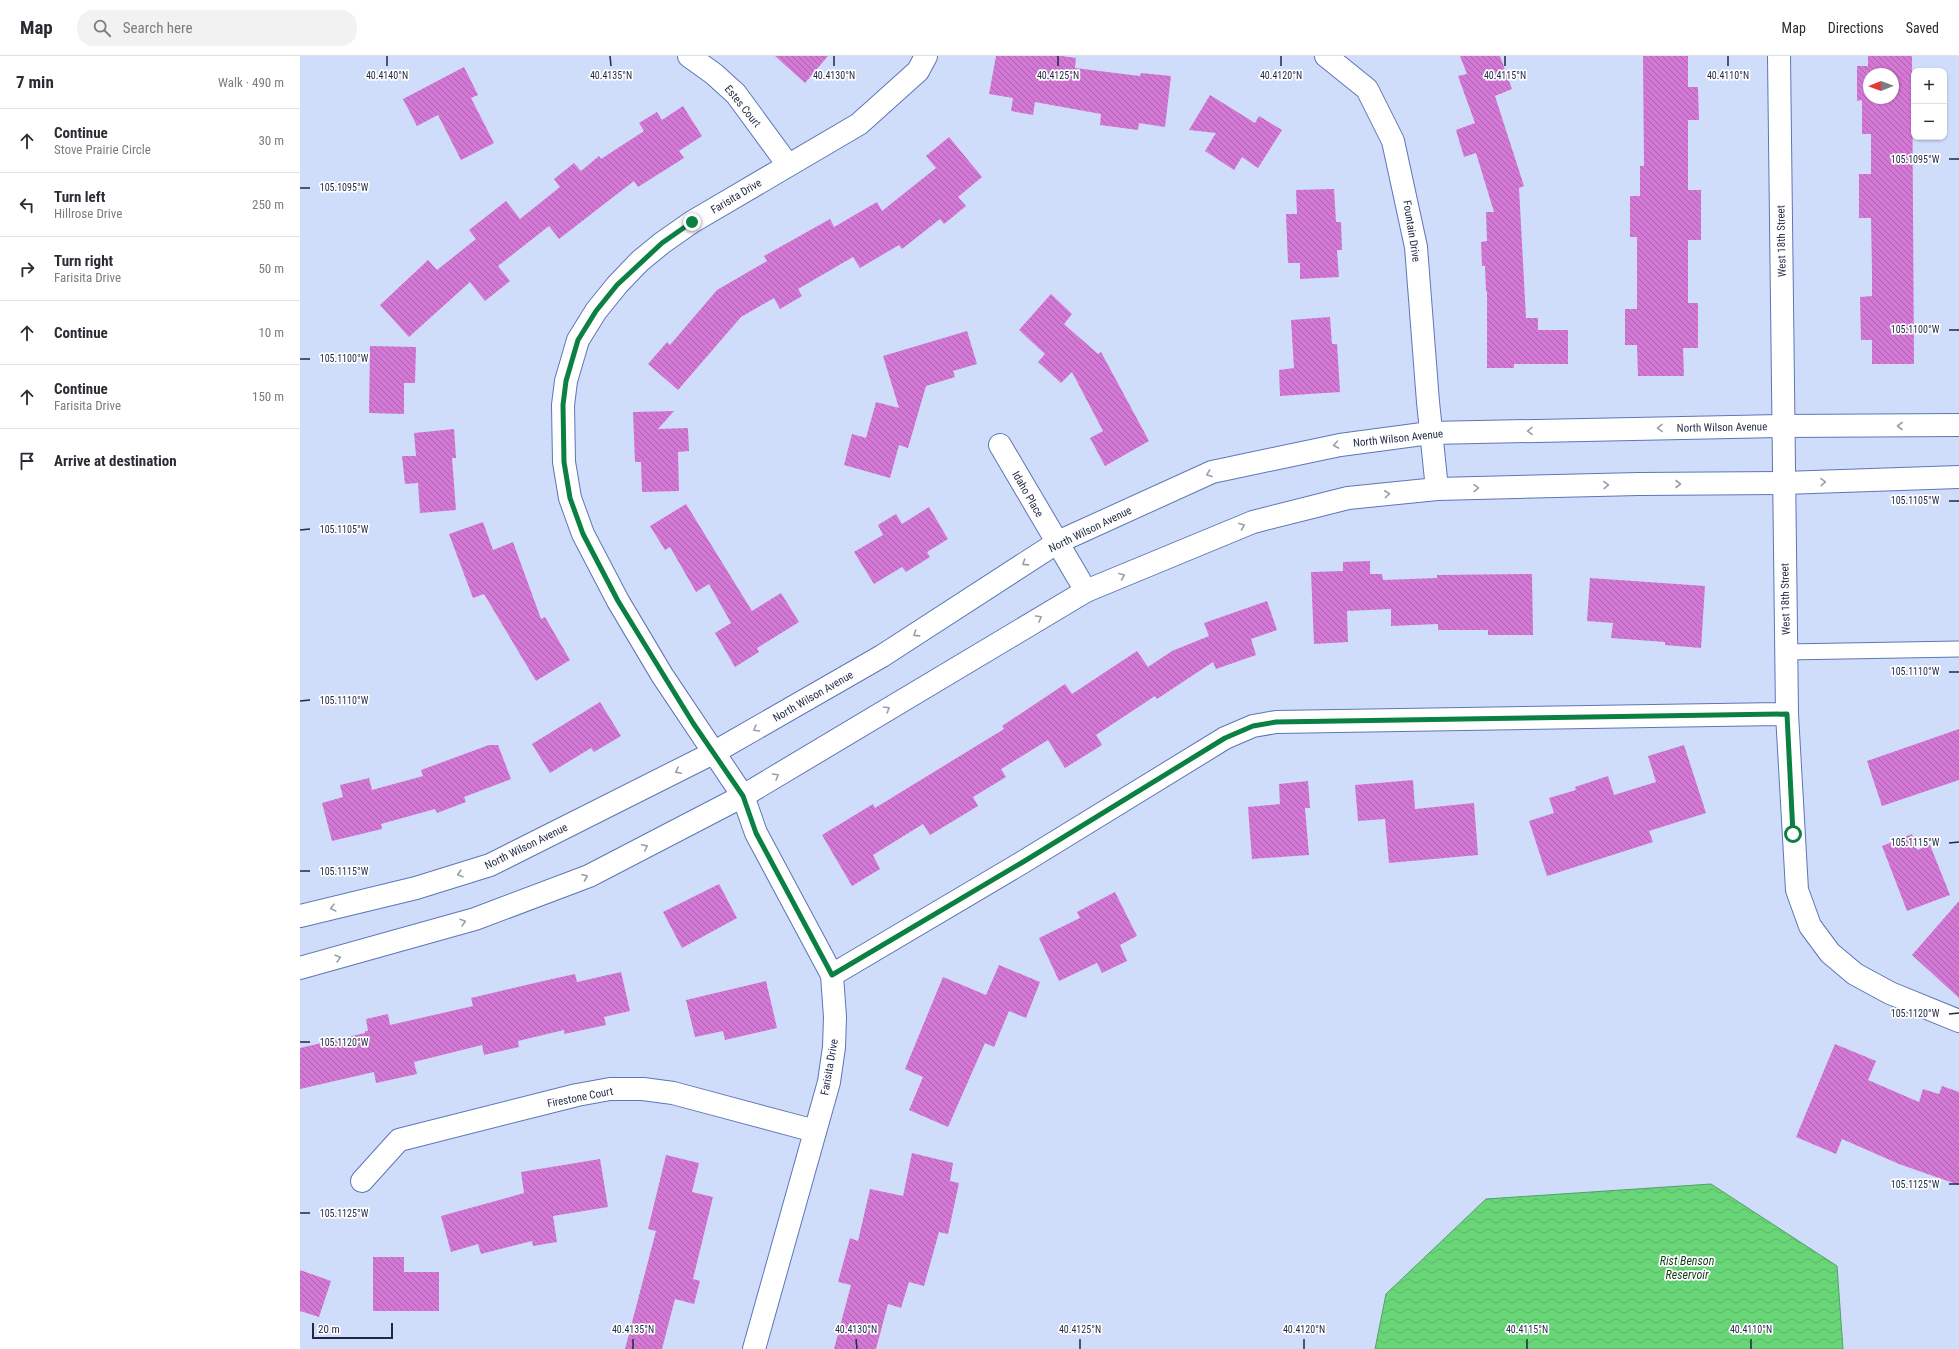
<!DOCTYPE html>
<html lang="en">
<head>
<meta charset="utf-8">
<style>
	body { margin:0; font-family:"Roboto Condensed",sans-serif; background:#f2f2f3; color:#2b2b33 }
	.controls { position:absolute; right:12px; top:12px; display:grid; overflow:hidden; border-radius:8px; box-shadow:0 1px 3px #0004 }
	.controls button { width:36px; height:36px; display:grid; place-items:center; padding:0; border:0; border-bottom:1px solid #e1e1e2; background:#fff; color:#2b2b33; font:20px sans-serif }
	.compass { position:absolute; left:1563px; top:12px; width:36px; height:36px; border-radius:50%; background:#fff; box-shadow:0 1px 3px #0004; rotate:269deg }
	.scale { position:absolute; left:12px; bottom:10px; width:81px; box-sizing:border-box; padding-left:4px; border:2px solid #1f2945; border-top:0; font-size:11px; line-height:14px; white-space:nowrap; color:#1f2945; -webkit-text-stroke:3px #fefefe; paint-order:stroke }
	.stop { position:absolute; width:12px; height:12px; margin:-9px; border:3px solid #0b8043; border-radius:50%; background:#fff }
	.stop.end { background:#0b8043; border-color:#fff; box-shadow:0 1px 4px #0008 }
	.list { margin:0; padding:0; list-style:none }
	h2 { display:flex; justify-content:space-between; align-items:center; height:52px; margin:0; padding:0 16px; font-size:17px }
	h2 small { font-size:13px; font-weight:400; color:#7c7c81 }
	.list li { display:grid; grid-template-columns:26px 1fr auto; gap:12px; align-items:center; box-sizing:border-box; height:64px; padding:0 16px; border-top:1px solid #e1e1e2 }
	.list b { display:block; font-size:15px; white-space:nowrap }
	.list p { margin:0; font-size:13px; white-space:nowrap; color:#7c7c81 }
	.list em { font-size:13px; font-style:normal; color:#7c7c81 }
	.icon { flex:none; width:22px; height:22px; fill:none; stroke:currentColor; stroke-width:2; stroke-linecap:round; stroke-linejoin:round }
	.map { position:relative; flex:none; width:1659px; height:1293px; overflow:hidden }
	header { display:flex; align-items:center; gap:24px; box-sizing:border-box; height:56px; padding:0 20px; background:#fff; border-bottom:1px solid #e1e1e2 }
	header strong { font-size:19px }
	nav { display:flex; gap:22px; margin-inline-start:auto; font-size:14px }
	.search { width:280px; height:36px; background:#f2f2f3; display:flex; align-items:center; gap:10px; box-sizing:border-box; padding:0 14px; border-radius:16px; color:#7c7c81; font-size:15px }
	main { display:flex }
	aside { flex:1; background:#fff }
	.map>svg:first-child { display:block }
	.water { fill:url(#water-waves); stroke:#52a168 }
	.building { fill:url(#building-back-hatch); fill-rule:evenodd }
	.lines { fill:none; stroke-linecap:round; stroke-linejoin:round }
	.lane-casing { stroke:#5c76b7; stroke-width:17 }
	.street-casing { stroke:#5c76b7; stroke-width:24 }
	.secondary-casing { stroke:#5c76b7; stroke-width:24 }
	.lane { stroke:#fff; stroke-width:15 }
	.street { stroke:#fff; stroke-width:22 }
	.secondary { stroke:#fff; stroke-width:22 }
	.oneway { stroke:#9a9fab }
	.route { stroke:#0b8043; stroke-width:5 }
	.ticks { fill:none; stroke:#1f2945; stroke-width:1.5 }
	.labels { text-anchor:middle; stroke-width:3.5; stroke-linejoin:round; paint-order:stroke }
	.street-label { font-size:11px; fill:#1f2945; stroke:#fefefe }
	.water-label { font-size:12px; font-style:italic; fill:#0f3b17; stroke:#fefefe }
	.ticks-label { font-size:10px; text-anchor:middle; fill:#1f2945; stroke:#fefefe; stroke-width:3.5; stroke-linejoin:round; paint-order:stroke }
</style>
</head>
<body>
<header>
<strong>Map</strong>
<div class="search"><svg class="icon" aria-label="search" viewBox="0 0 24 24"><circle cx="10" cy="10" r="6"/><path d="M15 15l6 6"/></svg>Search here</div>
<nav><a>Map</a><a>Directions</a><a>Saved</a></nav>
</header>
<main>
<aside>
<h2>7 min<small>Walk · 490 m</small></h2>
<ul class="list">
<li><svg class="icon" aria-label="ahead" viewBox="0 0 24 24"><path d="M12 20V5M6 11l6-6 6 6"/></svg><div><b>Continue</b><p>Stove Prairie Circle</p></div><em>30 m</em></li>
<li><svg class="icon" aria-label="left" viewBox="0 0 24 24"><path d="M17 20v-9H6M10 6l-5 5 5 5"/></svg><div><b>Turn left</b><p>Hillrose Drive</p></div><em>250 m</em></li>
<li><svg class="icon" aria-label="right" viewBox="0 0 24 24"><path d="M7 20v-9h11M14 6l5 5-5 5"/></svg><div><b>Turn right</b><p>Farisita Drive</p></div><em>50 m</em></li>
<li><svg class="icon" aria-label="ahead" viewBox="0 0 24 24"><path d="M12 20V5M6 11l6-6 6 6"/></svg><div><b>Continue</b></div><em>10 m</em></li>
<li><svg class="icon" aria-label="ahead" viewBox="0 0 24 24"><path d="M12 20V5M6 11l6-6 6 6"/></svg><div><b>Continue</b><p>Farisita Drive</p></div><em>150 m</em></li>
<li><svg class="icon" aria-label="arrive" viewBox="0 0 24 24"><path d="M6 21V4h12l-3 4 3 4H6"/></svg><div><b>Arrive at destination</b></div></li>
</ul>
</aside>
<div class="map">
<svg width="1659" height="1293" viewBox="0 0 1659 1293">
	<defs>
		<pattern id="water-waves" width="16" height="10" patternUnits="userSpaceOnUse"><rect width="16" height="10" fill="#68d577"/><path d="M0 5q4-4 8 0t8 0" fill="none" stroke="#5ab768"/></pattern>
		<pattern id="building-back-hatch" width="6" height="6" patternUnits="userSpaceOnUse"><rect width="6" height="6" fill="#d478d5"/><path d="M-1 5l2 2M0 0l6 6M5-1l2 2" fill="none" stroke="#ab62af"/></pattern>
	</defs>
	<rect width="100%" height="100%" fill="#d0ddfa"/>
	<!-- water -->
	<path class="water" d="M 1411,1128 L 1537,1210 L 1543,1293 L 1075,1293 L 1086,1238 L 1186,1143 Z"/>
	<!-- building -->
	<path class="building" d="M 475,0 L 528,0 L 505,27 Z
		M 696,0 L 762,0 L 776,2 L 775,12 L 840,20 L 841,17 L 871,20 L 865,71 L 839,67 L 838,74 L 800,69 L 801,58 L 735,46 L 733,59 L 711,55 L 713,42 L 689,38 Z
		M 1160,0 L 1200,0 L 1212,33 L 1195,40 L 1224,130 L 1219,132 L 1226,262 L 1238,262 L 1238,274 L 1268,274 L 1268,308 L 1214,308 L 1214,312 L 1187,312 L 1187,235 L 1186,235 L 1185,210 L 1182,210 L 1181,186 L 1187,185 L 1186,156 L 1194,156 L 1176,97 L 1164,101 L 1156,74 L 1175,67 L 1158,20 L 1167,18 Z
		M 1343,0 L 1388,0 L 1388,31 L 1398,31 L 1399,64 L 1388,64 L 1388,134 L 1401,134 L 1401,184 L 1388,184 L 1388,247 L 1398,247 L 1398,292 L 1383,292 L 1384,320 L 1338,320 L 1337,289 L 1325,289 L 1325,253 L 1337,253 L 1337,181 L 1330,181 L 1330,140 L 1340,140 L 1340,110 L 1344,110 Z
		M 1568,0 L 1612,0 L 1614,308 L 1572,308 L 1572,284 L 1561,284 L 1560,241 L 1572,240 L 1572,216 L 1571,162 L 1559,162 L 1559,118 L 1571,118 L 1571,78 L 1562,78 L 1562,44 L 1557,45 L 1557,10 L 1568,10 ZM 1569,18 L 1593,18 L 1593,42 L 1569,42 Z
		M 164,11 L 178,39 L 171,42 L 194,87 L 161,104 L 138,59 L 117,70 L 103,43 Z
		M 910,39 L 955,67 L 959,60 L 982,74 L 958,112 L 942,101 L 934,114 L 905,95 L 916,77 L 889,74 Z
		M 383,50 L 402,80 L 379,95 L 384,102 L 338,131 L 334,125 L 259,183 L 249,170 L 198,210 L 210,225 L 185,245 L 170,226 L 109,281 L 80,249 L 128,204 L 137,214 L 176,183 L 169,174 L 206,145 L 220,163 L 260,131 L 254,123 L 274,107 L 281,115 L 299,100 L 301,103 L 344,75 L 339,67 L 357,56 L 362,64 Z
		M 649,81 L 682,121 L 658,141 L 666,150 L 644,168 L 640,163 L 602,193 L 599,189 L 560,212 L 553,201 L 498,233 L 502,240 L 480,253 L 474,242 L 441,261 L 378,334 L 348,308 L 367,286 L 370,289 L 417,234 L 467,205 L 464,200 L 530,163 L 534,171 L 577,146 L 582,155 L 636,112 L 626,100 Z
		M 1034,133 L 1036,166 L 1041,166 L 1042,194 L 1037,194 L 1039,221 L 1000,223 L 1000,207 L 988,207 L 986,158 L 997,158 L 996,134 Z
		M 751,238 L 772,258 L 764,268 L 798,298 L 801,296 L 849,385 L 805,410 L 790,382 L 803,375 L 772,316 L 761,327 L 738,306 L 745,298 L 719,274 Z
		M 1030,261 L 1032,288 L 1037,288 L 1040,336 L 980,340 L 979,314 L 994,312 L 991,264 Z
		M 667,275 L 677,308 L 653,315 L 655,321 L 626,330 L 608,392 L 599,389 L 590,422 L 544,409 L 552,378 L 566,382 L 576,346 L 599,352 L 583,300 Z
		M 70,290 L 116,291 L 115,327 L 104,327 L 104,358 L 69,357 Z
		M 374,355 L 358,373 L 388,372 L 389,395 L 378,396 L 379,435 L 342,436 L 341,406 L 335,406 L 333,356 Z
		M 154,373 L 156,402 L 152,402 L 156,454 L 120,457 L 118,427 L 105,428 L 102,400 L 116,400 L 114,377 Z
		M 386,448 L 452,555 L 481,537 L 499,566 L 457,592 L 459,596 L 435,611 L 415,577 L 431,567 L 409,528 L 396,536 L 370,491 L 365,494 L 350,470 Z
		M 629,451 L 648,483 L 627,496 L 630,501 L 606,516 L 602,511 L 574,528 L 554,496 L 583,479 L 578,469 L 596,458 L 602,468 Z
		M 183,466 L 193,494 L 213,486 L 241,563 L 245,561 L 270,604 L 236,625 L 184,538 L 173,542 L 149,478 Z
		M 1070,505 L 1070,518 L 1082,518 L 1083,524 L 1137,522 L 1137,519 L 1232,518 L 1233,579 L 1188,579 L 1188,574 L 1138,574 L 1138,568 L 1091,570 L 1091,553 L 1047,555 L 1048,586 L 1014,588 L 1011,516 L 1043,515 L 1043,506 Z
		M 1290,522 L 1405,530 L 1401,592 L 1365,589 L 1365,586 L 1311,582 L 1313,567 L 1287,565 Z
		M 967,545 L 977,574 L 951,583 L 956,599 L 916,613 L 913,606 L 857,643 L 855,640 L 796,679 L 802,689 L 765,712 L 748,684 L 701,713 L 706,721 L 673,741 L 678,750 L 630,779 L 623,768 L 573,799 L 580,813 L 552,830 L 522,779 L 573,748 L 575,752 L 704,673 L 702,670 L 765,628 L 772,638 L 837,595 L 848,611 L 872,595 L 909,580 L 904,567 Z
		M 300,646 L 321,680 L 294,696 L 291,692 L 250,717 L 232,688 Z
		M 1659,673 L 1659,724 L 1582,750 L 1567,705 Z
		M 189,689 L 198,689 L 211,723 L 164,741 L 166,746 L 137,757 L 135,753 L 81,768 L 82,773 L 32,785 L 22,747 L 43,741 L 40,729 L 69,722 L 72,734 L 123,720 L 121,714 Z
		M 1384,689 L 1406,757 L 1349,775 L 1353,786 L 1247,820 L 1229,765 L 1254,757 L 1249,742 L 1276,734 L 1275,731 L 1308,720 L 1314,739 L 1356,726 L 1348,700 Z
		M 1113,724 L 1115,753 L 1174,747 L 1178,799 L 1089,807 L 1085,763 L 1058,765 L 1055,729 Z
		M 1008,725 L 1010,752 L 1005,752 L 1009,799 L 952,803 L 948,751 L 980,748 L 979,728 Z
		M 1612,778 L 1617,794 L 1630,789 L 1650,839 L 1607,855 L 1582,790 Z
		M 419,828 L 437,862 L 382,892 L 363,856 Z
		M 815,836 L 837,880 L 820,889 L 827,905 L 802,917 L 797,907 L 759,925 L 739,882 L 780,862 L 777,856 Z
		M 1659,845 L 1659,942 L 1612,899 Z
		M 699,909 L 740,926 L 726,962 L 709,955 L 694,991 L 685,987 L 648,1071 L 609,1054 L 623,1021 L 605,1013 L 643,921 L 686,939 Z
		M 321,916 L 330,955 L 304,961 L 306,969 L 264,978 L 264,974 L 218,985 L 219,991 L 184,999 L 182,989 L 114,1006 L 117,1018 L 76,1027 L 74,1016 L 0,1033 L 0,992 L 65,977 L 65,975 L 68,975 L 66,963 L 88,958 L 90,969 L 173,950 L 171,942 L 252,923 L 275,918 L 277,926 Z
		M 466,925 L 477,972 L 425,984 L 423,975 L 395,981 L 386,944 Z
		M 1535,988 L 1576,1005 L 1568,1024 L 1619,1046 L 1623,1033 L 1639,1038 L 1642,1030 L 1659,1036 L 1659,1129 L 1599,1108 L 1542,1083 L 1536,1098 L 1496,1081 Z
		M 612,1097 L 653,1107 L 650,1125 L 659,1127 L 648,1178 L 639,1176 L 624,1230 L 609,1226 L 601,1252 L 588,1248 L 576,1293 L 534,1293 L 551,1229 L 538,1226 L 550,1182 L 558,1185 L 570,1133 L 603,1140 Z
		M 366,1099 L 399,1107 L 392,1136 L 413,1141 L 393,1223 L 400,1225 L 394,1248 L 375,1243 L 362,1293 L 325,1293 L 356,1175 L 348,1173 Z
		M 300,1103 L 308,1151 L 253,1160 L 257,1186 L 233,1190 L 232,1185 L 181,1198 L 178,1188 L 151,1196 L 141,1160 L 224,1137 L 221,1116 Z
		M 73,1201 L 104,1201 L 104,1216 L 139,1216 L 139,1255 L 73,1255 Z
		M 0,1214 L 31,1225 L 19,1261 L 0,1255 Z"/>
	<g class="lines">
		<defs>
			<path id="lane" d="M 1486,596 L 1659,593"/>
			<path id="street" d="M 389,0 L 414,18 L 436,38 L 488,109
				M 1026,0 L 1067,33 L 1093,85 L 1116,191 L 1128,346 L 1137,433
				M 1479,0 L 1487,658 L 1497,834 L 1510,870 L 1530,897 L 1555,918 L 1590,937 L 1659,965
				M 700,389 L 786,535
				M 532,919 L 723,806 L 925,682 L 953,670 L 976,666 L 1487,658
				M 62,1125 L 99,1084 L 277,1039 L 310,1033 L 343,1033 L 373,1037 L 515,1075
				M 454,1293 L 529,1026 L 534,991 L 535,961 L 532,919 L 456,777 L 443,740 L 362,619 L 318,545 L 283,478 L 270,442 L 264,406 L 263,349 L 266,325 L 278,284 L 296,255 L 317,229 L 340,205 L 362,187 L 392,166 L 559,68 L 618,15 L 626,0"/>
			<path id="secondary" d="M 0,860 L 116,832 L 190,809 L 413,697 L 582,600 L 758,486 L 912,416 L 1040,389 L 1130,377 L 1483,370 L 1659,369
				M 0,912 L 175,863 L 289,820 L 443,740 L 786,535 L 953,466 L 1048,442 L 1137,433 L 1339,428 L 1484,427 L 1659,421"/>
		</defs>
		<!-- lane casing -->
		<use href="#lane" class="lane-casing"/>
		<!-- street casing -->
		<use href="#street" class="street-casing"/>
		<!-- secondary casing -->
		<use href="#secondary" class="secondary-casing"/>
		<!-- lane -->
		<use href="#lane" class="lane"/>
		<!-- street -->
		<use href="#street" class="street"/>
		<!-- secondary -->
		<use href="#secondary" class="secondary"/>
	</g>
	<!-- one-way arrows -->
	<defs><path id="oneway-chevron" d="M-2-3.5L2.5 0L-2 3.5" fill="none" stroke-width="1.6" stroke-linecap="round" stroke-linejoin="round"/></defs>
	<g class="oneway">
		<use href="#oneway-chevron" transform="translate(1600 370) rotate(180)"/>
		<use href="#oneway-chevron" transform="translate(1360 372) rotate(179)"/>
		<use href="#oneway-chevron" transform="translate(1230 375) rotate(179)"/>
		<use href="#oneway-chevron" transform="translate(1036 389) rotate(169)"/>
		<use href="#oneway-chevron" transform="translate(909 418) rotate(160)"/>
		<use href="#oneway-chevron" transform="translate(1523 426) rotate(-2)"/>
		<use href="#oneway-chevron" transform="translate(1378 428)"/>
		<use href="#oneway-chevron" transform="translate(1306 429) rotate(-2)"/>
		<use href="#oneway-chevron" transform="translate(1176 432) rotate(-2)"/>
		<use href="#oneway-chevron" transform="translate(1087 438) rotate(-6)"/>
		<use href="#oneway-chevron" transform="translate(942 470) rotate(-22)"/>
		<use href="#oneway-chevron" transform="translate(725 507) rotate(147)"/>
		<use href="#oneway-chevron" transform="translate(822 520) rotate(-23)"/>
		<use href="#oneway-chevron" transform="translate(739 562) rotate(-30)"/>
		<use href="#oneway-chevron" transform="translate(616 578) rotate(147)"/>
		<use href="#oneway-chevron" transform="translate(587 653) rotate(-31)"/>
		<use href="#oneway-chevron" transform="translate(456 673) rotate(150)"/>
		<use href="#oneway-chevron" transform="translate(378 715) rotate(153)"/>
		<use href="#oneway-chevron" transform="translate(476 720) rotate(-31)"/>
		<use href="#oneway-chevron" transform="translate(345 791) rotate(-27)"/>
		<use href="#oneway-chevron" transform="translate(160 818) rotate(163)"/>
		<use href="#oneway-chevron" transform="translate(285 821) rotate(-22)"/>
		<use href="#oneway-chevron" transform="translate(33 852) rotate(166)"/>
		<use href="#oneway-chevron" transform="translate(163 866) rotate(-16)"/>
		<use href="#oneway-chevron" transform="translate(38 902) rotate(-16)"/>
	</g>
	<g class="lines">
		<!-- route -->
		<path class="route" d="M 392,166 L 362,187 L 317,229 L 296,255 L 278,284 L 266,325 L 263,349 L 264,406 L 270,442 L 283,478 L 318,545 L 393,667 L 443,740 L 456,777 L 532,919 L 723,806 L 925,682 L 953,670 L 976,666 L 1487,658 L 1493,778"/>
	</g>
	<!-- ticks -->
	<path class="ticks" d="M 87,0 L 87,10M 310,0 L 311,10M 534,0 L 534,10M 758,0 L 758,10M 981,0 L 981,10M 1205,0 L 1205,10M 1428,0 L 1428,10M 1649,103 L 1659,103M 0,132 L 10,132M 1649,274 L 1659,274M 0,303 L 10,303M 1649,445 L 1659,445M 0,474 L 10,473M 1649,616 L 1659,616M 0,645 L 10,644M 1649,787 L 1659,786M 0,815 L 10,815M 1649,958 L 1659,957M 0,986 L 10,986M 1649,1128 L 1659,1128M 0,1157 L 10,1157M 333,1283 L 333,1293M 556,1283 L 557,1293M 780,1283 L 780,1293M 1004,1283 L 1004,1293M 1227,1283 L 1227,1293M 1451,1283 L 1451,1293"/>
	<g class="labels">
		<!-- street labels -->
		<g class="street-label">
			<text transform="translate(443 50) rotate(51)" y="4">Estes Court</text>
			<text transform="translate(436 140) rotate(-31)" y="4">Farisita Drive</text>
			<text transform="translate(1112 175) rotate(81)" y="4">Fountain Drive</text>
			<text transform="translate(1481 185) rotate(-91)" y="4">West 18th Street</text>
			<text transform="translate(1422 371) rotate(-1)" y="4">North Wilson Avenue</text>
			<text transform="translate(1098 382) rotate(-6)" y="4">North Wilson Avenue</text>
			<text transform="translate(728 438) rotate(60)" y="4">Idaho Place</text>
			<text transform="translate(790 473) rotate(-26)" y="4">North Wilson Avenue</text>
			<text transform="translate(1485 543) rotate(-91)" y="4">West 18th Street</text>
			<text transform="translate(513 640) rotate(-30)" y="4">North Wilson Avenue</text>
			<text transform="translate(226 790) rotate(-26)" y="4">North Wilson Avenue</text>
			<text transform="translate(529 1011) rotate(-80)" y="4">Farisita Drive</text>
			<text transform="translate(280 1041) rotate(-11)" y="4">Firestone Court</text>
		</g>
		<!-- water labels -->
		<g class="water-label">
			<text x="1387" y="1209">Rist Benson<tspan x="1387" dy="14">Reservoir</tspan></text>
		</g>
	</g>
	<g class="ticks-label">
		<text x="87" y="23">40.4140°N</text>
		<text x="311" y="23">40.4135°N</text>
		<text x="534" y="23">40.4130°N</text>
		<text x="758" y="23">40.4125°N</text>
		<text x="981" y="23">40.4120°N</text>
		<text x="1205" y="23">40.4115°N</text>
		<text x="1428" y="23">40.4110°N</text>
		<text x="1615" y="107">105.1095°W</text>
		<text x="44" y="135">105.1095°W</text>
		<text x="1615" y="277">105.1100°W</text>
		<text x="44" y="306">105.1100°W</text>
		<text x="1615" y="448">105.1105°W</text>
		<text x="44" y="477">105.1105°W</text>
		<text x="1615" y="619">105.1110°W</text>
		<text x="44" y="648">105.1110°W</text>
		<text x="1615" y="790">105.1115°W</text>
		<text x="44" y="819">105.1115°W</text>
		<text x="1615" y="961">105.1120°W</text>
		<text x="44" y="990">105.1120°W</text>
		<text x="1615" y="1132">105.1125°W</text>
		<text x="44" y="1161">105.1125°W</text>
		<text x="333" y="1277">40.4135°N</text>
		<text x="556" y="1277">40.4130°N</text>
		<text x="780" y="1277">40.4125°N</text>
		<text x="1004" y="1277">40.4120°N</text>
		<text x="1227" y="1277">40.4115°N</text>
		<text x="1451" y="1277">40.4110°N</text>
	</g>
</svg>
<div class="controls">
<button>+</button>
<button>−</button>
</div>
<svg class="compass" viewBox="-18 -18 36 36"><path d="M0-13l5 13h-10z" fill="#e53935"/><path d="M0 13l5-13h-10z" fill="#7c7c81"/></svg>
<div class="scale">20 m</div>
<div class="stop" style="left:1493px;top:778px"></div>
<div class="stop end" style="left:392px;top:166px"></div>
</div>
</main>
</body>
</html>
